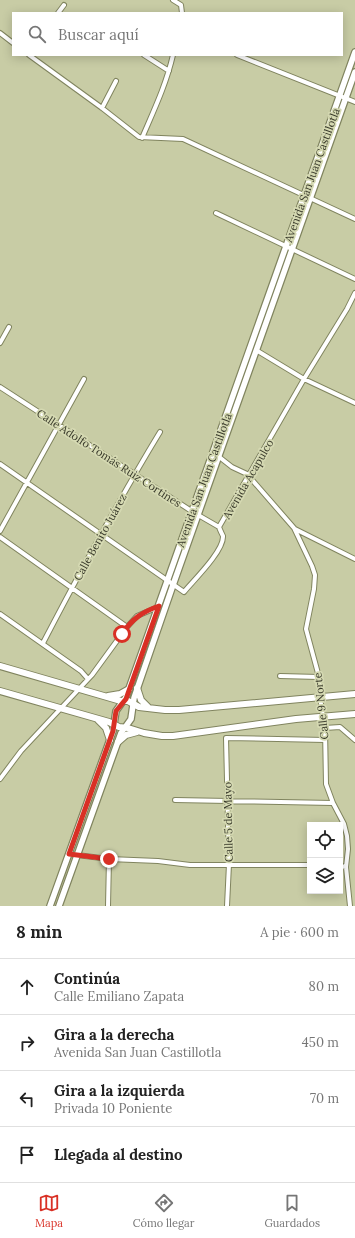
<!DOCTYPE html>
<html lang="es">
<head>
<meta charset="utf-8">
<style>
	body { margin:0; font-family:Lora,serif; background:#f6f6f6; color:#222 }
	.controls { position:absolute; right:12px; bottom:12px; display:grid; overflow:hidden; border-radius:0px; box-shadow:0 2px 10px #0003 }
	.controls button { width:36px; height:36px; display:grid; place-items:center; padding:0; border:0; border-bottom:1px solid #e0e0e0; background:#fff; color:#222; font:20px sans-serif }
	.stop { position:absolute; width:12px; height:12px; margin:-9px; border:3px solid #d93025; border-radius:50%; background:#fff }
	.stop.end { background:#d93025; border-color:#fff; box-shadow:0 1px 4px #0008 }
	.list { margin:0; padding:0; list-style:none }
	h2 { display:flex; justify-content:space-between; align-items:center; height:52px; margin:0; padding:0 16px; font-size:17px }
	h2 small { font-size:13px; font-weight:400; color:#767676 }
	.list li { display:grid; grid-template-columns:26px 1fr auto; gap:12px; align-items:center; box-sizing:border-box; height:56px; padding:0 16px; border-top:1px solid #e0e0e0 }
	.list b { display:block; font-size:15px; white-space:nowrap }
	.list p { margin:0; font-size:13px; white-space:nowrap; color:#767676 }
	.list em { font-size:13px; font-style:normal; color:#767676 }
	.icon { flex:none; width:22px; height:22px; fill:none; stroke:currentColor; stroke-width:2; stroke-linecap:round; stroke-linejoin:round }
	.map { position:relative; flex:none; width:355px; height:906px; overflow:hidden }
	.search { position:absolute; background:#fff; box-shadow:0 2px 10px #0003; left:12px; right:12px; top:12px; height:44px; display:flex; align-items:center; gap:10px; box-sizing:border-box; padding:0 14px; border-radius:0px; color:#767676; font-size:15px }
	.sheet { height:276px; background:#fff }
	nav { display:flex; justify-content:space-around; align-items:center; box-sizing:border-box; height:56px; border-top:1px solid #e0e0e0; background:#fff; font-size:11px; color:#767676 }
	nav a { display:grid; justify-items:center; gap:2px }
	nav .on { color:#d93025 }
	.map>svg:first-child { display:block }
	.lines { fill:none; stroke-linecap:round; stroke-linejoin:round }
	.minor-casing { stroke:#80845f; stroke-width:6 }
	.major-casing { stroke:#80845f; stroke-width:8 }
	.highway-casing { stroke:#80845f; stroke-width:8 }
	.minor { stroke:#fff; stroke-width:4 }
	.major { stroke:#fff; stroke-width:5.5 }
	.highway { stroke:#fff; stroke-width:6 }
	.route { stroke:#d93025; stroke-width:5 }
	.labels { text-anchor:middle; stroke-width:3.5; stroke-linejoin:round; paint-order:stroke }
	.street-label { font-size:11px; fill:#373829; stroke:#d5d9b2 }
</style>
</head>
<body>
<div class="map">
<svg width="355" height="906" viewBox="0 0 355 906">
	<rect width="100%" height="100%" fill="#c8cca5"/>
	<g class="lines">
		<defs>
			<path id="minor" d="M 173,0 L 181,5 L 182,13
				M 58,13 L 64,5
				M 0,33 L 13,43
				M 29,55 L 102,108 L 139,137 L 183,139 L 355,219
				M 144,55 L 169,71
				M 237,55 L 355,102
				M 102,108 L 116,81
				M 142,138 C 154,110 166,85 173,55
				M 216,213 L 355,279
				M 0,343 L 9,327
				M 256,350 L 304,379 L 355,403
				M 0,387 L 193,512 L 219,527
				M 218,456 L 232,467 L 247,474 L 294,528 L 312,566 L 315,575 L 314,589 L 306,629 L 319,677 L 320,698 L 325,728 L 326,784 L 333,803 L 344,824 L 347,836 L 348,849 L 346,867 L 350,906
				M 0,464 L 184,592 C 193,581 224,551 223,536 C 222,534 220,530 219,527
				M 219,527 L 304,379 L 347,309 L 355,293
				M 295,529 L 355,559
				M 0,531 L 84,379
				M 0,537 L 127,627
				M 0,614 L 81,671 L 88,679
				M 43,643 C 80,572 118,501 160,432
				M 280,676 L 319,677
				M 325,728 L 340,727 L 355,740
				M 0,779 L 21,751 L 92,675 L 127,627 L 137,616 L 158,607
				M 175,800 L 333,803
				M 69,854 L 109,859 L 158,861 L 190,865 L 310,865
				M 340,866 L 346,867
				M 108,906 L 109,859
				M 227,906 L 229,864 L 226,738 L 325,740"/>
			<path id="major" d="M 50,906 L 113,731 L 116,711 L 126,697 L 355,52
				M 59,906 L 121,733 L 131,719 L 134,698 L 173,585 L 355,72"/>
			<path id="highway" d="M 0,666 L 121,701 L 128,701 L 139,707 L 165,710 L 179,710 L 355,694
				M 137,688 L 141,700 L 149,708
				M 0,691 L 109,722 L 119,727 L 128,728 L 144,733 L 162,736 L 173,736 L 296,719 L 355,714
				M 108,696 L 120,694 L 129,689
				M 98,720 L 106,728 L 110,740
				M 118,742 L 126,735 L 137,732"/>
		</defs>
		<!-- minor casing -->
		<use href="#minor" class="minor-casing"/>
		<!-- major casing -->
		<use href="#major" class="major-casing"/>
		<!-- highway casing -->
		<use href="#highway" class="highway-casing"/>
		<!-- minor -->
		<use href="#minor" class="minor"/>
		<!-- major -->
		<use href="#major" class="major"/>
		<!-- highway -->
		<use href="#highway" class="highway"/>
	</g>
	<g class="lines">
		<!-- route -->
		<path class="route" d="M 109,859 L 69,854 L 113,731 L 116,711 L 126,699 L 159,606 C 142,612 132,619 122,634"/>
	</g>
	<g class="labels">
		<!-- street labels -->
		<g class="street-label">
			<text transform="translate(312 175) rotate(-70)" y="4">Avenida San Juan Castillotla</text>
			<text transform="translate(109 458) rotate(33)" y="4">Calle Adolfo Tomás Ruiz Cortines</text>
			<text transform="translate(248 479) rotate(-60)" y="4">Avenida Acapulco</text>
			<text transform="translate(204 480) rotate(-70)" y="4">Avenida San Juan Castillotla</text>
			<text transform="translate(100 537) rotate(-61)" y="4">Calle Benito Juárez</text>
			<text transform="translate(321 706) rotate(-96)" y="4">Calle 9 Norte</text>
			<text transform="translate(228 822) rotate(-91)" y="4">Calle 5 de Mayo</text>
		</g>
	</g>
</svg>
<div class="controls">
<button><svg class="icon" aria-label="locate" viewBox="0 0 24 24"><circle cx="12" cy="12" r="6"/><path d="M12 2v4M12 18v4M2 12h4M18 12h4"/></svg></button>
<button><svg class="icon" aria-label="layers" viewBox="0 0 24 24"><path d="M12 4l9 5-9 5-9-5zM3 14l9 5 9-5"/></svg></button>
</div>
<div class="stop" style="left:122px;top:634px"></div>
<div class="stop end" style="left:109px;top:859px"></div>
<div class="search"><svg class="icon" aria-label="search" viewBox="0 0 24 24"><circle cx="10" cy="10" r="6"/><path d="M15 15l6 6"/></svg>Buscar aquí</div>
</div>
<section class="sheet">
<h2>8 min<small>A pie · 600 m</small></h2>
<ul class="list">
<li><svg class="icon" aria-label="ahead" viewBox="0 0 24 24"><path d="M12 20V5M6 11l6-6 6 6"/></svg><div><b>Continúa</b><p>Calle Emiliano Zapata</p></div><em>80 m</em></li>
<li><svg class="icon" aria-label="right" viewBox="0 0 24 24"><path d="M7 20v-9h11M14 6l5 5-5 5"/></svg><div><b>Gira a la derecha</b><p>Avenida San Juan Castillotla</p></div><em>450 m</em></li>
<li><svg class="icon" aria-label="left" viewBox="0 0 24 24"><path d="M17 20v-9H6M10 6l-5 5 5 5"/></svg><div><b>Gira a la izquierda</b><p>Privada 10 Poniente</p></div><em>70 m</em></li>
<li><svg class="icon" aria-label="arrive" viewBox="0 0 24 24"><path d="M6 21V4h12l-3 4 3 4H6"/></svg><div><b>Llegada al destino</b></div></li>
</ul>
</section>
<nav>
<a class="on"><svg class="icon" aria-label="map" viewBox="0 0 24 24"><path d="M3 6l6-2 6 2 6-2v14l-6 2-6-2-6 2zM9 4v14M15 6v14"/></svg>Mapa</a>
<a><svg class="icon" aria-label="directions" viewBox="0 0 24 24"><path d="M12 3l9 9-9 9-9-9zM9 14v-3h6M13 9l2 2-2 2"/></svg>Cómo llegar</a>
<a><svg class="icon" aria-label="saved" viewBox="0 0 24 24"><path d="M7 4h10v16l-5-4-5 4z"/></svg>Guardados</a>
</nav>
</body>
</html>
